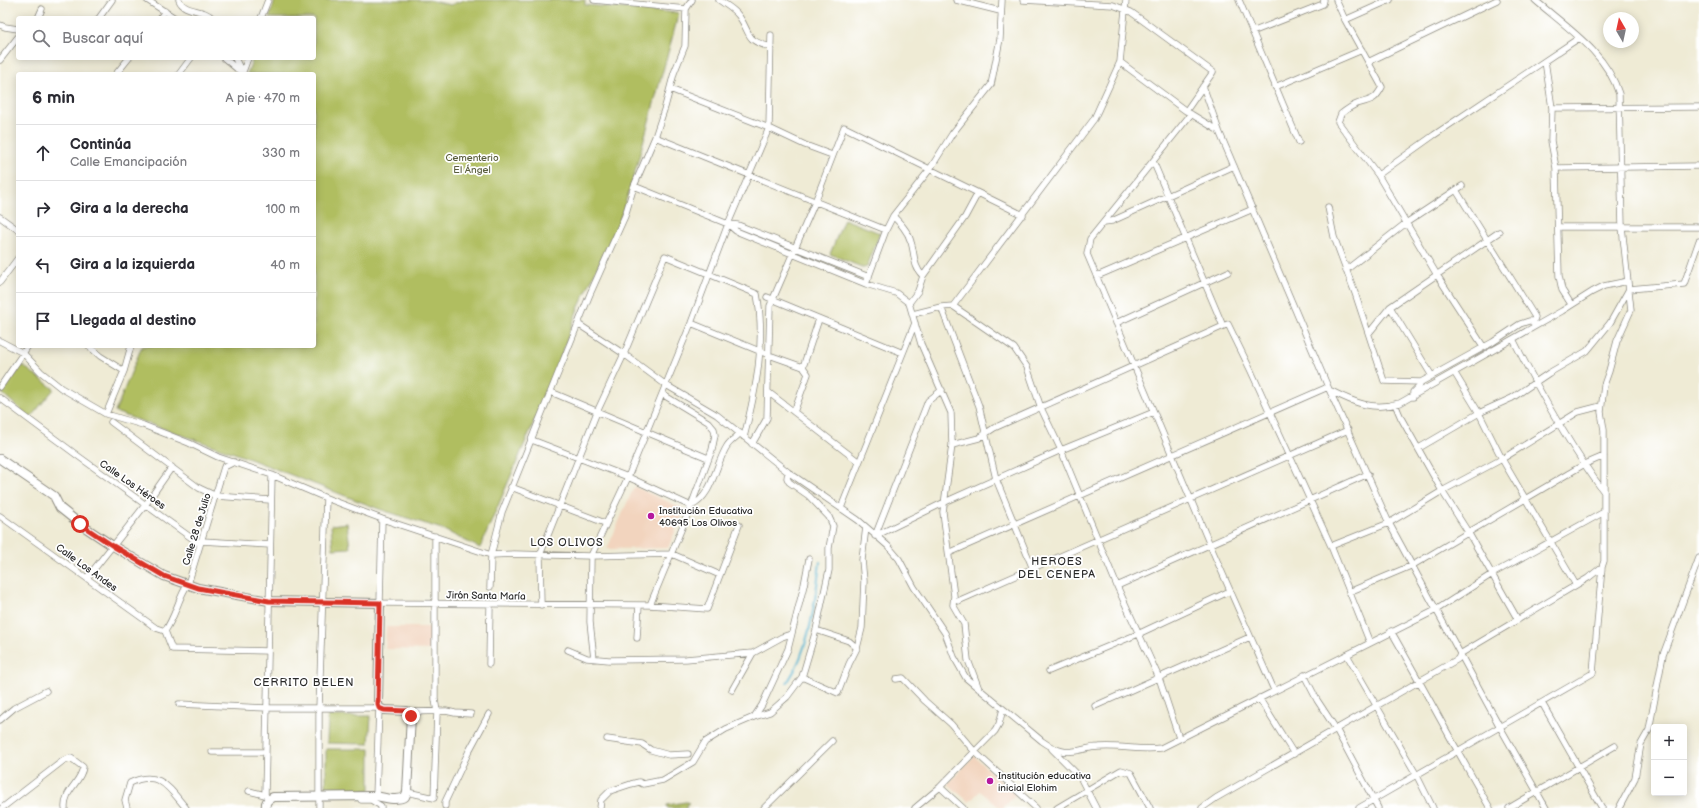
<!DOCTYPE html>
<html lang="es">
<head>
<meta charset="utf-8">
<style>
	body { margin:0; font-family:"Balsamiq Sans",sans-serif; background:#f2f2f3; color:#2b2b33 }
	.controls { position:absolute; right:12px; bottom:12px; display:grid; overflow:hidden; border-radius:4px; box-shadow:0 2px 10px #0003 }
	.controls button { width:36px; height:36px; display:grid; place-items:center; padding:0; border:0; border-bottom:1px solid #e1e1e2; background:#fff; color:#2b2b33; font:20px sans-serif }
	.compass { position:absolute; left:1603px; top:12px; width:36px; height:36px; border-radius:50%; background:#fff; box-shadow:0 2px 10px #0003; rotate:351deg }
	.stop { position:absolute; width:12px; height:12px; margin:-9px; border:3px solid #d93025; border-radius:50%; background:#fff }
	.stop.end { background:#d93025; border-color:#fff; box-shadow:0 1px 4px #0008 }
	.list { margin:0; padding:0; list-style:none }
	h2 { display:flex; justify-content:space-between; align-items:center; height:52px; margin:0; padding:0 16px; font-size:17px }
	h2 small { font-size:13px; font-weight:400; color:#7c7c81 }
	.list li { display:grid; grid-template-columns:26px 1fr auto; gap:12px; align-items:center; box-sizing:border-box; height:56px; padding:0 16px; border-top:1px solid #e1e1e2 }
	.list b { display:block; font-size:15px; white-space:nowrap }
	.list p { margin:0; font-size:13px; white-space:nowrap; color:#7c7c81 }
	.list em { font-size:13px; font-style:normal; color:#7c7c81 }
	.icon { flex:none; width:22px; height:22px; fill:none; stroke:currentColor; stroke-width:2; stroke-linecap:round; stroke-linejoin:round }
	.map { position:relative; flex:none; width:1699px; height:808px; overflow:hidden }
	.search { position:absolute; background:#fff; box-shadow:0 2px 10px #0003; left:16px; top:16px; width:300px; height:44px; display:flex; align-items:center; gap:10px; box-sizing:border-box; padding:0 14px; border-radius:4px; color:#7c7c81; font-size:15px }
	.panel { position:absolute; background:#fff; box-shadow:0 2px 10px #0003; left:16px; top:72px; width:300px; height:276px; border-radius:4px }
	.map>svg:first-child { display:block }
	.built { fill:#f2d4be }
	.green { fill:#b0be60; stroke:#6e7446 }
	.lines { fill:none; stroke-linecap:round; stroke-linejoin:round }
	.stream { stroke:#50b2cf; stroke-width:2 }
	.street-casing { stroke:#8d8b80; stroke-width:7 }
	.secondary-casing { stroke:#8d8b80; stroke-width:10 }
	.street { stroke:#fff; stroke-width:5.5 }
	.secondary { stroke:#fff; stroke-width:8 }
	.route { stroke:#d93025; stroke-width:5 }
	.poi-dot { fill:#b5179e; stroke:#fff; stroke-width:1.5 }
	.labels { text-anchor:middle; stroke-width:3.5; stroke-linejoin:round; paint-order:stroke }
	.park-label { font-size:10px; fill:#5a5e3e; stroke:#fff }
	.street-label { font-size:10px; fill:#2b2b2b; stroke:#fff }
	.poi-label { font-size:10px; fill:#2b2b2b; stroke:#fff; text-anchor:start }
	.neighbourhood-label { font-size:11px; letter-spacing:1px; fill:#2b2b2b; stroke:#fff }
</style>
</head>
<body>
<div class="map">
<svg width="1699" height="808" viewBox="0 0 1699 808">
	<rect width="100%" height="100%" fill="#fff"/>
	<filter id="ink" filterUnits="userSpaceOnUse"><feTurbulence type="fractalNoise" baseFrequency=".025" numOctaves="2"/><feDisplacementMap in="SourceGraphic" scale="8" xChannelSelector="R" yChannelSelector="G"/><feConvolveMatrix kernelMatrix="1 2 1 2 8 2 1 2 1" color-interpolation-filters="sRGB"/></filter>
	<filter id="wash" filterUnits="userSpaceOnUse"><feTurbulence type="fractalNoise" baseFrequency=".012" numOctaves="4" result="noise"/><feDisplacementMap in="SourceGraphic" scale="16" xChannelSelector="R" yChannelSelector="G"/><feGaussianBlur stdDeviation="0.9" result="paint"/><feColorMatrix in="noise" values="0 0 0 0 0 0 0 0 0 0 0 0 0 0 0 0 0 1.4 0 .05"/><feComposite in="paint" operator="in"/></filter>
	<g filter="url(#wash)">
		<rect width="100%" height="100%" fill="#efebd5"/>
		<!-- built -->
		<path class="built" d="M 635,487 L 682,508 L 684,511 L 668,548 L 607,549 L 633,489 Z
			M 386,627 L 432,627 L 431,650 L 385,649 Z
			M 974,756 L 1015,795 L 1003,808 L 1000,808 L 980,791 L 969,802 L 948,784 Z"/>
		<!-- green -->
		<path class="green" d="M 275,0 L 429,0 L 450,5 L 464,0 L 585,0 L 585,5 L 679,13 L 633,179 L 619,221 L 577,311 L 557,368 L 480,548 L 442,529 L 379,509 L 237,454 L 115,412 L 142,346 L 314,346 L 314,74 L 247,74 L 253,58 L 314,58 L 314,18 L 269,18 Z
			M 844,219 L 880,233 L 867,267 L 864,268 L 830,254 Z
			M 22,365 L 54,389 L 30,418 L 2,393 Z
			M 347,523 L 350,548 L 333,549 L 331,525 Z
			M 328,716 L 371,716 L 369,744 L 327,743 Z
			M 326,749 L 370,749 L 370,790 L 326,791 Z
			M 686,802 L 689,803 L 685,806 L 687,808 L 668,808 L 667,807 L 667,805 Z"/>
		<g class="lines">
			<!-- stream -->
			<path class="stream" d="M 787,683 C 810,649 815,603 820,562"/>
		</g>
	</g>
	<g filter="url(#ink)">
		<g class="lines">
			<defs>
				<path id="street" d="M 147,0 L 175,18
					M 179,0 C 184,13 204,8 212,18
					M 594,0 L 686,9
					M 719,0 C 726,5 734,9 739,16 C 752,35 744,40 771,47
					M 956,0 L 1000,11
					M 1023,0 L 1113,5 L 1121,8 L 1131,12 L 1213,72 L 1186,111
					M 1239,0 L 1299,142
					M 1336,0 L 1345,20 L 1382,87 C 1374,102 1371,99 1357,104 C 1351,106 1346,110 1341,114 L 1338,122 L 1378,175 L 1437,275 L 1483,346
					M 38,18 L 42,9
					M 99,18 L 112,0
					M 160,18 L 165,11
					M 261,18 L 268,0
					M 1345,20 L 1390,0
					M 0,25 L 5,27 L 18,29
					M 1252,32 L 1323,4 L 1324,0
					M 224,58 L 242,73
					M 235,58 L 241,71
					M 0,60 L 18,37
					M 1545,61 L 1552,108 L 1551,141 L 1556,168 L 1559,276 L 1562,290 L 1571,304
					M 1120,62 L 1186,111 L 1219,131
					M 1368,62 L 1497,0
					M 116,74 L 129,58
					M 179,74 L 191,58
					M 242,74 L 248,58
					M 1203,86 L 1219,131 L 1328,387 L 1389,523 L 1500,727 L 1546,808
					M 1275,87 L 1362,50
					M 670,89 L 769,128 L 805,145 L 832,155
					M 1552,108 L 1699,107
					M 1191,114 L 1090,239 L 1087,254 L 1210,545 L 1274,690
					M 655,137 L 886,230
					M 1153,161 L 1223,326
					M 1556,168 L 1699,166
					M 1378,175 L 1434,135 L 1579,38
					M 634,186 L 728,224 L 736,231 L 866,284 L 896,293 L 909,303 L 921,344 L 951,413 L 952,445 L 943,512 L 954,596 L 953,605 L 964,624 L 968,660 L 979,689
					M 1456,190 L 1535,317 L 1533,323
					M 1328,207 L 1334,237 L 1355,293 L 1384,381 L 1421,382 L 1493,342 L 1520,324 L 1529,321 L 1534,321
					M 893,216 C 900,223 908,231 911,242 C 915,254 913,267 923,276
					M 0,217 L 18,230
					M 1104,222 L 1112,221 L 1234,166
					M 728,224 L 738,225 L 869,277
					M 1559,227 L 1699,227
					M 1346,270 L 1406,223 L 1462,186
					M 1097,276 L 1253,209
					M 0,282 L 18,258
					M 866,284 L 886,230 L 893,216 L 930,169 L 952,134 L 991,85 L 1000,39 L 1002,0
					M 1630,289 L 1684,284 L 1699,241
					M 767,297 L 903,353
					M 909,303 L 918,291 L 923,276 L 965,217 L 978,193
					M 953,306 L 1094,119 L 1120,62 L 1126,0
					M 941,307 L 979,406 L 996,479 L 1033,569
					M 1390,307 L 1432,376
					M 913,314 L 941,307 L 953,306 L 1014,348 L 1027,367 L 1041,408 L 1061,450 L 1117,586 L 1159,678 L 1179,738
					M 691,323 L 769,355 L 803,367 L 819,319
					M 1116,323 L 1228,272
					M 578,324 L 624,354 L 666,385 L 717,415 L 788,472 L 858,520 L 888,546 L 899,559 L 914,587 L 945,633 L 954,657 L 966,678 L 1042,741 C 1049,746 1054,749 1062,751 C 1075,754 1086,747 1099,747 C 1120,745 1140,751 1161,748 L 1436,610 L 1492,574 L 1604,512
					M 1369,333 L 1390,307 L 1499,232
					M 1513,339 C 1540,393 1568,444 1604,492
					M 0,341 L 23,353 L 41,372 L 61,388 L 106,414 L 143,425 L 189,443 L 218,457 L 272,475 L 326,498 L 382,519 L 380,603 L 650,605 L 707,609 L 739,525
					M 89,346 L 100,356 L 124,371
					M 1454,372 L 1479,413 L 1502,459 L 1576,585
					M 0,387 L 28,346
					M 1331,391 C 1355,403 1373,411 1400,403 L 1562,311 L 1592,292 L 1604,286 L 1628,281
					M 551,392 L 708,458
					M 768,392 L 859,462
					M 1413,397 L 1413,392 L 1420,385 L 1421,382
					M 0,398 L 78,456 L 197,542 L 202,541 L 270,545
					M 1395,404 L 1401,418 L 1442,491 L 1468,532 L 1518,620
					M 794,412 L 808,374 L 803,367
					M 106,414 L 124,371 L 131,346
					M 111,422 L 199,488 L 216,496 L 270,500
					M 532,440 L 628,477 L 691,506 C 713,496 715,465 727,446 C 730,441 736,438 740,433
					M 752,444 L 767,418 L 770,306 L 815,202 L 844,127 L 1023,215
					M 952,445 L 979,438 L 994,428 L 1228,324 L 1251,371 L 1331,546 L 1370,643
					M 1419,448 L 1479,413 L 1512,398 L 1549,373 L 1587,351 L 1610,323 L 1629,289
					M 234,462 L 224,467 L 188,584 C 178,598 176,616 165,631 L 172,649 L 268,651
					M 511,487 L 605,523
					M 841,508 L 915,323
					M 0,516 L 156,628 L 165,631
					M 382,519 L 491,555 L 514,554 L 591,556 L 672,554 L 720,575
					M 875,536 L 945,502 L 1061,450 L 1154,412
					M 875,536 L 928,401 L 942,390
					M 113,546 L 146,504 L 172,467
					M 1331,546 L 1389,523 L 1442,491 L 1502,459 L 1578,412 L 1601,406
					M 949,553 L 1328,387
					M 87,578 L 110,549
					M 1117,586 L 1368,474
					M 490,587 L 491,555 L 502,512 L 590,294 L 625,216 L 634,186 L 655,137 L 665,107 L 674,73 L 685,46 L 686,9 L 692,0
					M 1349,592 L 1413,565 L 1583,465 L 1604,456
					M 958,601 L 1348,430
					M 541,605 L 540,555 L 597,412 L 624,354 L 665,256 L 757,294 C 766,342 756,390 744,437
					M 650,605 L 691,506 L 712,450 L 715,435 L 714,429 L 708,422 L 662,394
					M 816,630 L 849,641 L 857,648
					M 1391,631 C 1425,690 1456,750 1490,808
					M 637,638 L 639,605
					M 568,650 L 587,658 L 609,660 L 686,659 L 753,653 L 782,637 L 791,634
					M 1347,655 L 1416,774 L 1433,808
					M 594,659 L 590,622 L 591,556 L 628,477 L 691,323 L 728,224 L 769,128 L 771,35
					M 489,664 L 490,605
					M 1049,671 L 1138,634 L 1230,591
					M 1304,675 L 1317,700 L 1336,729 L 1378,808
					M 802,677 L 838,693 L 849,664 L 857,648 L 862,628 L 864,581 L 862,560 L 866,527
					M 896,679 L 903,678 L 925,701 L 951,724 L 974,751 L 1036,808
					M 732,690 L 753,653
					M 1259,698 L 1294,754
					M 1542,703 L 1602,808
					M 179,704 L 267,708 L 379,708 L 376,796
					M 1095,706 L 1250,637
					M 410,712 L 446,711 L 455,713 L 471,714
					M 754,717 L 770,712 L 779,704 L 787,697 L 802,677 L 816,630 L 829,570 L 829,548 L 833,526 L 829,517 L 809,496 L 789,482 L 787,478 L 788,472
					M 0,720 L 14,708 L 46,691
					M 607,739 L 642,744 L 651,750 L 669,755 L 688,754
					M 1052,749 L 1080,777 L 1096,808
					M 212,752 L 266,752
					M 940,787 L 963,808
					M 249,791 L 265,795
					M 407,792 L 434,798 L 437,712 L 435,699 L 435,536
					M 360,796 L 361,800 L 371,800 L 381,806 L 381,808
					M 268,799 L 265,795 L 272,475
					M 445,806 L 445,802 L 469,751 L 489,714
					M 2,808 L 64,760 L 71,758 L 83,767 C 81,783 64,789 65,808
					M 127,808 L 125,800 L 130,783 C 159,769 169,788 186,808
					M 319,808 L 319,708 L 326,498
					M 600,808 L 601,800 L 610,791 L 631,784 L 639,782 L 643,784 L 663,780 L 693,762 L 705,742 L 726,729 L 754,717 L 762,705 L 788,649 L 804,585 L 809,559
					M 764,808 L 832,741
					M 915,808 L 940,787 L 995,731 L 999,724 L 1003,709
					M 1057,808 L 1121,770 L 1131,773 L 1150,808
					M 1202,808 L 1216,798 L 1458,659 L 1460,654 L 1588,578 L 1602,567 L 1604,561 L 1604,430 L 1601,412 L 1604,385 L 1609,371 L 1617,341 L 1631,310 L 1622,227 L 1619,94 C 1607,53 1566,27 1535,0
					M 1359,808 L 1593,673 L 1602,567
					M 1509,808 L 1615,746
					M 1619,808 L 1635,778 L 1641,744 L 1649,730 L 1663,655 L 1699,558"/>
				<path id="secondary" d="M 0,459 L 54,496 L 60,508 L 80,524 L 113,546 L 164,576 L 198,588 L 269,601 L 380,603 L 378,704 L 379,708 L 384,710 L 407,711 L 411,716 L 407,792 L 405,797 C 396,801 386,798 376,796 L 273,797 C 267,800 265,802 266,808"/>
			</defs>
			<!-- street casing -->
			<use href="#street" class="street-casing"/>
			<!-- secondary casing -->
			<use href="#secondary" class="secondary-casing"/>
			<!-- street -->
			<use href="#street" class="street"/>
			<!-- secondary -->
			<use href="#secondary" class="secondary"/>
		</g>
	</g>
	<g class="lines" filter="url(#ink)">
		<!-- route -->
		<path class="route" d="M 80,524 L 113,546 L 164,576 L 198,588 L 269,601 L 380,603 L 378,704 L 379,708 L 384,710 L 407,711 L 411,716"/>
	</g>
	<!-- markers -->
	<g class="poi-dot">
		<circle cx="651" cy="516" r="4"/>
		<circle cx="990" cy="781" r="4"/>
	</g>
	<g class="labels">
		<!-- park labels -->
		<g class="park-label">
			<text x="472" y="161">Cementerio<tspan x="472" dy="12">El Ángel</tspan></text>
		</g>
		<!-- street labels -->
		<g class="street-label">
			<text transform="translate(133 484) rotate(35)" y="4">Calle Los Héroes</text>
			<text transform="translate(196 529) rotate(-73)" y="4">Calle 28 de Julio</text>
			<text transform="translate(87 567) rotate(36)" y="4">Calle Los Andes</text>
			<text transform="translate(486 595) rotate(1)" y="4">Jirón Santa María</text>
		</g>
		<!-- poi labels -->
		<g class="poi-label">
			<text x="659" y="514">Institución Educativa<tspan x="659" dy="12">40695 Los Olivos</tspan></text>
			<text x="998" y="779">Institución educativa<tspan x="998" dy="12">inicial Elohim</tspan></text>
		</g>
		<!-- neighbourhood labels -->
		<g class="neighbourhood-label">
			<text x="567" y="546">LOS OLIVOS</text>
			<text x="1057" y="565">HEROES<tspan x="1057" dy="13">DEL CENEPA</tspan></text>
			<text x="304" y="686">CERRITO BELEN</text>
		</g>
	</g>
</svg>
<div class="controls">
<button>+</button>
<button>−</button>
</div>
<svg class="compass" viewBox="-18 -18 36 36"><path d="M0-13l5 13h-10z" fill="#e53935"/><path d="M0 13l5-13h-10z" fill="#7c7c81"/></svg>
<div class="stop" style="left:80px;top:524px"></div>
<div class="stop end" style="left:411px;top:716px"></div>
<div class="search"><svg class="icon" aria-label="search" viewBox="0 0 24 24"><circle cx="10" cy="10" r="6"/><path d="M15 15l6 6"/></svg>Buscar aquí</div>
<section class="panel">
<h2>6 min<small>A pie · 470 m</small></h2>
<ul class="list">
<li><svg class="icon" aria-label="ahead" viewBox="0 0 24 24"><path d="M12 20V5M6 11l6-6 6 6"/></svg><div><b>Continúa</b><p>Calle Emancipación</p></div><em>330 m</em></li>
<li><svg class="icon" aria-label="right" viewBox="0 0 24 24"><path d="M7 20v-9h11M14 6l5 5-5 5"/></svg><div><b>Gira a la derecha</b></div><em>100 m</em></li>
<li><svg class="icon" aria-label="left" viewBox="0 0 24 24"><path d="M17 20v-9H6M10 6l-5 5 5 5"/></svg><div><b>Gira a la izquierda</b></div><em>40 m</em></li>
<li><svg class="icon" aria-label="arrive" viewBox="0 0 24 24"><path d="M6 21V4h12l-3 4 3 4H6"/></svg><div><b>Llegada al destino</b></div></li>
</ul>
</section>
</div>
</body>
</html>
